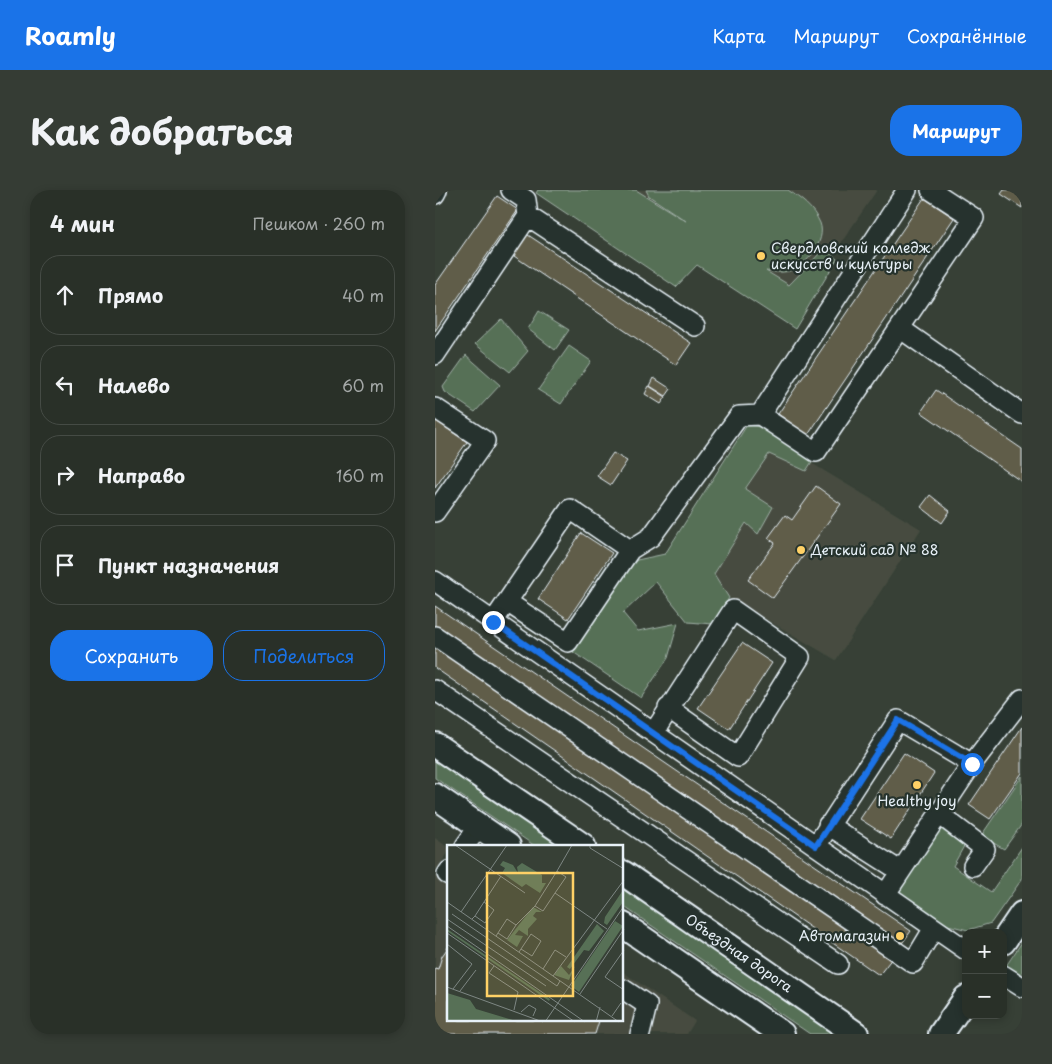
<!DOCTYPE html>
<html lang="ru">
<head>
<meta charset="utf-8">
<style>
	body { margin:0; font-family:"Playpen Sans",sans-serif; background:#353c34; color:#f1f3f6 }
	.controls { position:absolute; right:15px; bottom:15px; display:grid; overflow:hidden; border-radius:10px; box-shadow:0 2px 8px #0003 }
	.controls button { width:45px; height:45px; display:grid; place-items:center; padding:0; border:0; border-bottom:1px solid #454b45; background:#293028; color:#f1f3f6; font:25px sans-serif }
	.stop { position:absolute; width:15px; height:15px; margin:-11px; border:4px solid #1a73e8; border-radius:50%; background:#fff }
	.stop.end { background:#1a73e8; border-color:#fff; box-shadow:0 1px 5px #0008 }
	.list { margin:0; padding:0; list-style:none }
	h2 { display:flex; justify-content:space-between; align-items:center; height:65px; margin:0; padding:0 20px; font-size:21px }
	h2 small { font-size:16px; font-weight:400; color:#a5a9a8 }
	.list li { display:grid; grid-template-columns:32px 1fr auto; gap:15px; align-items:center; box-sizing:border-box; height:80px; margin:0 10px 10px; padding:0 10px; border:1px solid #454b45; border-radius:20px }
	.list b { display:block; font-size:19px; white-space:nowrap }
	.list em { font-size:16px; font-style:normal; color:#a5a9a8 }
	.actions { display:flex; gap:10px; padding:15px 20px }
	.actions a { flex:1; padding:11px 0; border:1px solid #1a73e8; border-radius:20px; text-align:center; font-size:18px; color:#1a73e8 }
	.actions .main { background:#1a73e8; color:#fff }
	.icon { flex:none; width:28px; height:28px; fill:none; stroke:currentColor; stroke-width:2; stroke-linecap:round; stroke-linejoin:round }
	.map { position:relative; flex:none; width:587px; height:844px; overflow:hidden; border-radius:20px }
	header { display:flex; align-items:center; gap:30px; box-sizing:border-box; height:70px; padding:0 25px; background:#1a73e8; color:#fff }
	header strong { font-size:24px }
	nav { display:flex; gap:28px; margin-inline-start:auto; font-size:18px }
	.intro { display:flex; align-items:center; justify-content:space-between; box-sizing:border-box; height:120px; padding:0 30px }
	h1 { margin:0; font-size:35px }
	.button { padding:12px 22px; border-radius:20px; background:#1a73e8; color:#fff; font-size:18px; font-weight:700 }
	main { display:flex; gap:30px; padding:0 30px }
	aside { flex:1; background:#293028; border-radius:20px; box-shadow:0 2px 8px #0003 }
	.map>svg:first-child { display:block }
	.built { fill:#464c40 }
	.green { fill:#577056; stroke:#a0b0a7 }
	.building { fill:#605d4a; stroke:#e8f1f8 }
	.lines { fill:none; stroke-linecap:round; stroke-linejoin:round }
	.minor-casing { stroke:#e8f1f8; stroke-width:22 }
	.major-casing { stroke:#e8f1f8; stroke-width:28 }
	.minor { stroke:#26332d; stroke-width:19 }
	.major { stroke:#26332d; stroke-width:24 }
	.route { stroke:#1a73e8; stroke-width:6 }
	.poi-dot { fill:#ffd166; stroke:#26332d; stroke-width:2 }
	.labels { text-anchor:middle; stroke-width:4.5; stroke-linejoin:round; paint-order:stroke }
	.poi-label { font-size:14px; fill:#e8f1f8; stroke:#26332d; text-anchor:start }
	.street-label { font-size:14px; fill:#e8f1f8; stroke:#26332d }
	.inset-road { fill:none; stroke:#7e8784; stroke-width:1 }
	.view { fill:#ffd166; fill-opacity:0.15; stroke:#ffd166; stroke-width:2.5 }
	.inset-edge { fill:none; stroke:#e8f1f8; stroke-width:2.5 }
</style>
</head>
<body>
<header>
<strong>Roamly</strong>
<nav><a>Карта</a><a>Маршрут</a><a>Сохранённые</a></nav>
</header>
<div class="intro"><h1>Как добраться</h1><a class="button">Маршрут</a></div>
<main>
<aside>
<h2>4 мин<small>Пешком · 260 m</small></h2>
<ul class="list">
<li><svg class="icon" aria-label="ahead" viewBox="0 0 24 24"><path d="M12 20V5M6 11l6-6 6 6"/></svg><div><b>Прямо</b></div><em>40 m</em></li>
<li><svg class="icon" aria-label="left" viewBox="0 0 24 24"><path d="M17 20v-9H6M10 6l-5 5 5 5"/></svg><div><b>Налево</b></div><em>60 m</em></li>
<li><svg class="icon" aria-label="right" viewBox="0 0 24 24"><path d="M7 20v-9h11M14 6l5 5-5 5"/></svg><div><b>Направо</b></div><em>160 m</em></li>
<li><svg class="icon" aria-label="arrive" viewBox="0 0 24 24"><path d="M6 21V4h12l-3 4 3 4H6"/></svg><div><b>Пункт назначения</b></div></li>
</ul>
<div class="actions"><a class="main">Сохранить</a><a>Поделиться</a></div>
</aside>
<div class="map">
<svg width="587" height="844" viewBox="0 0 587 844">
	<rect width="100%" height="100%" fill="#374036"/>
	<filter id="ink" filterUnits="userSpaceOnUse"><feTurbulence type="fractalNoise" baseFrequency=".02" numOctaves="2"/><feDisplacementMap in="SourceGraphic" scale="10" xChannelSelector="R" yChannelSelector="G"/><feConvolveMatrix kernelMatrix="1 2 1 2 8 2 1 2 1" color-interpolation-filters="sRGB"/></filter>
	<g filter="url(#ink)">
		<!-- built -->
		<path class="built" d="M 158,0 L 442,0 L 353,131 Z
			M 333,247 L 486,339 L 401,470 L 246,380 Z
			M 0,648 L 14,658 L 14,662 L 0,681 Z
			M 14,666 L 14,830 L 188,830 L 188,782 L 260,831 L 252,844 L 0,844 L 0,686 Z"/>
		<!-- green -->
		<path class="green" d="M 103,0 L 201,0 L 251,31 L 214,6 L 211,0 L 353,0 C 366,9 378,17 385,33 C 392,51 371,77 354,81 C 347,83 337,82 331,81 L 354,95 L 389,59 L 402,69 L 360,139 L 262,75 L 241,97 L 101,3 Z
			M 104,121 L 134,140 L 120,160 L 93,139 Z
			M 66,129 L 93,161 L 75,182 L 40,154 Z
			M 134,156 L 156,171 L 126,214 L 103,200 Z
			M 31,165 L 65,195 L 40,222 L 10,202 L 8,197 Z
			M 312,235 L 325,237 L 378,270 L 371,281 L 334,264 L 310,299 L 338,317 L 323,344 L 311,333 L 279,384 L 294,408 L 278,434 L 253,432 L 221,392 L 188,423 L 203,441 L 243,433 L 233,468 L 206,508 L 138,462 L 173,402 L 202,370 L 230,364 Z
			M 0,571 L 125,656 L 100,656 L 0,588 Z
			M 587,586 L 587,634 L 569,659 L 546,646 Z
			M 503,636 L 529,656 L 518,676 L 556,702 L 587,657 L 587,689 L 556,733 L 533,740 L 513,735 L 458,699 Z
			M 188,699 L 399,844 L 375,844 L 188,716 Z
			M 587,752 L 587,786 L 571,776 Z"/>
		<!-- building -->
		<path class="building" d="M 569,0 L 587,0 L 587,18 L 566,4 Z
			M 62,6 L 83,20 L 0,141 L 0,95 Z
			M 489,8 L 519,28 L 373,245 L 343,224 Z
			M 90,43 L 256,153 L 241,175 L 76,64 Z
			M 219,188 L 236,199 L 231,206 L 215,196 Z
			M 214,196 L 231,207 L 226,214 L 210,204 Z
			M 501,200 L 587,259 L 587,292 L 486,222 Z
			M 1,231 L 32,252 L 0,298 L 0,233 Z
			M 178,263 L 192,271 L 176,295 L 162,286 Z
			M 381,296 L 406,314 L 338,408 L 313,390 L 340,353 L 333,348 L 350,325 L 357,330 Z
			M 495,305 L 515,321 L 507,333 L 486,317 Z
			M 146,343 L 177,363 L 133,429 L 103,409 Z
			M 0,416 L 476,741 L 465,756 L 0,438 Z
			M 307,453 L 337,473 L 294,539 L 263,518 Z
			M 0,454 L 458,767 L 444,785 L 0,478 Z
			M 587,537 L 587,583 L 555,629 L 534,615 Z
			M 469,563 L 499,583 L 456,649 L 425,629 Z
			M 14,756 L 14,830 L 161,830 L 164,831 L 160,844 L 0,844 L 0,778 L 3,779 L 7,766 Z"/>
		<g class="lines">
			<defs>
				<path id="minor" d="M 76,0 L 91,10 L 93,26 L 260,136
					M 472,0 L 325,225 L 381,262 L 539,28 L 496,0
					M 0,4 L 2,0
					M 466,139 L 587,224
					M 0,165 L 93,26
					M 0,218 L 50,251 L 0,322
					M 195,360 L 216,347 L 304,226 L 325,225
					M 0,391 L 531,760
					M 58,432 L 135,319 L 195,360 L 133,452 L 72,412
					M 0,446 L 478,773 L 499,738
					M 0,500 L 403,774
					M 219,542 L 298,420 L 365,467 L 303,567 L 233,518
					M 504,624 L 550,659 L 538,676
					M 393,635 L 465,681
					M 30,656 L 44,636
					M 381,656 L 463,530 L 537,574
					M 14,681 L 12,684 L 14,685
					M 450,705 L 537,574 L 587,509
					M 568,785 L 587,797
					M 188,799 L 212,815 L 205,844"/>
				<g id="major">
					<path d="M 0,555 L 148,656"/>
					<path d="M 0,606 L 73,656"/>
					<path id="s1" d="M 188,683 L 421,844"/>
					<path d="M 188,735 L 347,844"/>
					<path d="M 568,752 L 587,724"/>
					<path d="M 506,844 L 531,808"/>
				</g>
			</defs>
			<!-- minor casing -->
			<use href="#minor" class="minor-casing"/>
			<!-- major casing -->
			<use href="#major" class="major-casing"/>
			<!-- minor -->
			<use href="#minor" class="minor"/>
			<!-- major -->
			<use href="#major" class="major"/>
		</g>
	</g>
	<g class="lines" filter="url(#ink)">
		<!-- route -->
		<path class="route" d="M 58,432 L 381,656 L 463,530 L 537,574"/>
	</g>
	<!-- markers -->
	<g class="poi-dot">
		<circle cx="326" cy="66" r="5"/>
		<circle cx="366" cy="360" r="5"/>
		<circle cx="482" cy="595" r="5"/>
		<circle cx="465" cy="746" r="5"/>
	</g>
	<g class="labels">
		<!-- poi labels -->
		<g class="poi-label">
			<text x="336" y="63">Свердловский колледж<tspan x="336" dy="16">искусств и культуры</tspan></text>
			<text x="376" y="365">Детский сад № 88</text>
			<text x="482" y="616" text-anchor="middle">Healthy joy</text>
			<text x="455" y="751" text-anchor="end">Автомагазин</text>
		</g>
		<!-- street labels -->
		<g class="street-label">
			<text dy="5" stroke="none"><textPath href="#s1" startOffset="141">Объездная дорога</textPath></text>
		</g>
	</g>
	<!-- overview -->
	<g transform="translate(12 655)">
		<rect width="176" height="176" fill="#374036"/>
		<path d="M 56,16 L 66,20 L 71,28 L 70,22 L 75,18 L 95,30 L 95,38 L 99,38 L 93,48 L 79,39 L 75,42 L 55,28 L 58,23 L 53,20 ZM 176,45 L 176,57 L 160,80 L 157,78 L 158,72 ZM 86,62 L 95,67 L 89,67 L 86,71 L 90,74 L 81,84 L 81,91 L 72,85 L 68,90 L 76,91 L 70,102 L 60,95 ZM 168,76 L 176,81 L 132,147 L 124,141 ZM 150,79 L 157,86 L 142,106 L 137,105 L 123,124 L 120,122 ZM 0,84 L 103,154 L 102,156 L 0,86 ZM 114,121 L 122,130 L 128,121 L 122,135 L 107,130 ZM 0,148 L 23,155 L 29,164 L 69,176 L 0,176 Z" fill="#577056"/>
		<path class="inset-road" d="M 8,0 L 78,48M 143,0 L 143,3 L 177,24M 110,26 L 125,0M 108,48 L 96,66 L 88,61 L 110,26 L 119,32 L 108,48 L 160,84M 0,57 L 172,177M 37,57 L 54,31M 14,67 L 60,0M 5,69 L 110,141 L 113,136M 0,74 L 99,141M 25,74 L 28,71 L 37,57 L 47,65 L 38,78 L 28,71M 69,80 L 88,61M 0,81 L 138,177M 0,88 L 128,177M 49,91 L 60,74 L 69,80 L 60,94 L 51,88M 0,99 L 25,119 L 6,144M 177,105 L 158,132 L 177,145M 72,107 L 84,89 L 94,96 L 85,111 L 74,104M 47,121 L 42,128 L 71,147 L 67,165M 96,124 L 108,105 L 119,112M 106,131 L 177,35M 0,142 L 96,177M 13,146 L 29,125M 133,149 L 177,84M 74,167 L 82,160 L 89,164 L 86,171M 165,171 L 174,158M 98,177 L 177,61M 149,177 L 153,162"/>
		<path class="view" d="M 40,28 L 126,28 L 126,151 L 40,151 Z"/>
		<rect width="176" height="176" class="inset-edge"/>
	</g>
</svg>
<div class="controls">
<button>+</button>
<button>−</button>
</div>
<div class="stop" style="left:537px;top:574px"></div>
<div class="stop end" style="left:58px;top:432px"></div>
</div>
</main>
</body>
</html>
